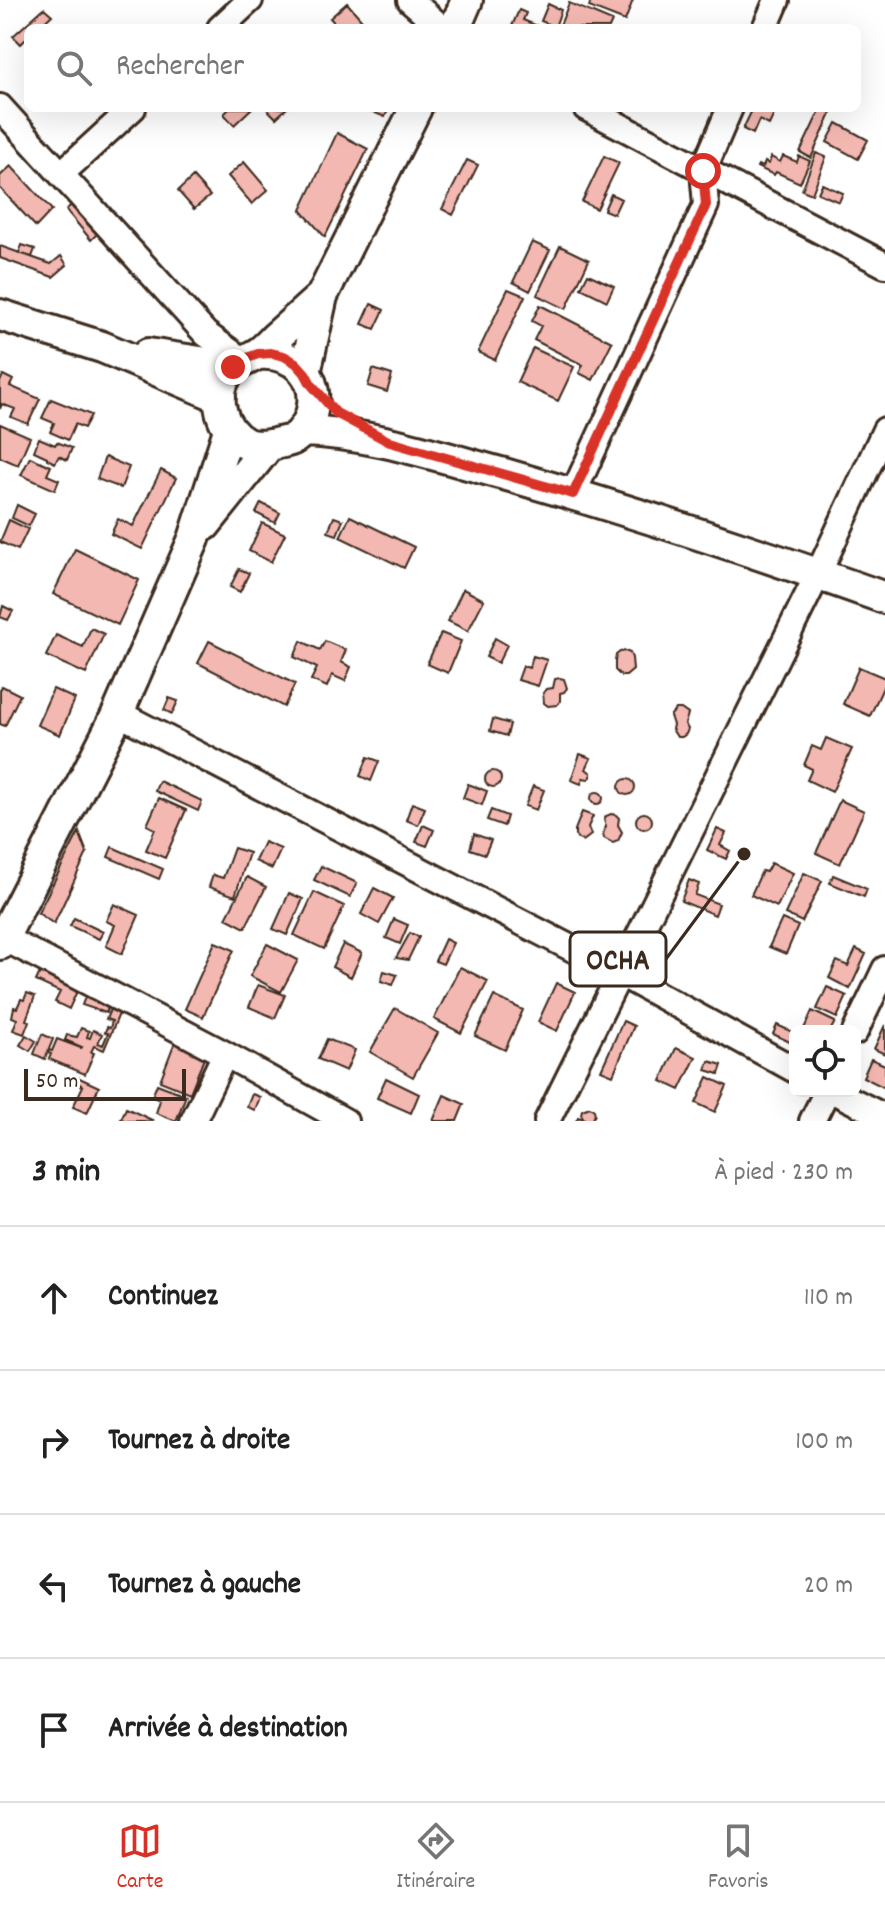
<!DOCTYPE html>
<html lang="fr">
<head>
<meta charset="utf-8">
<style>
	body { margin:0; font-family:Dekko,sans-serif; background:#f2f2f2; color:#222 }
	.controls { position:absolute; right:24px; bottom:24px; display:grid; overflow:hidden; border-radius:12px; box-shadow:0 8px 32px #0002 }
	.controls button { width:72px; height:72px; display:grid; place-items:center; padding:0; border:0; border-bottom:2px solid #e0e0e0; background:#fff; color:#222; font:40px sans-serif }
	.scale { position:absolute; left:24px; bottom:20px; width:162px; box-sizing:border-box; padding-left:8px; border:4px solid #3b2a1e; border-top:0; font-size:22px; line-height:28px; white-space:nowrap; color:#3b2a1e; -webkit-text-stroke:6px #fff; paint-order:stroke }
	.stop { position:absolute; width:24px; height:24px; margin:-18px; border:6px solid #d93025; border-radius:50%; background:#fff }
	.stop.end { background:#d93025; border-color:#fff; box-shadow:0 2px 8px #0008 }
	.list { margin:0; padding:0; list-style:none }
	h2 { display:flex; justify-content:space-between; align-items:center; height:104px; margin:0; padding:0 32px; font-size:34px }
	h2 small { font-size:26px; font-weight:400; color:#767676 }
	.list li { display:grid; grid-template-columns:52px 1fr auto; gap:24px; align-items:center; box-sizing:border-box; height:144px; padding:0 32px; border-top:2px solid #e0e0e0 }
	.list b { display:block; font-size:30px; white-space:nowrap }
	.list em { font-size:26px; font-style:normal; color:#767676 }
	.icon { flex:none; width:44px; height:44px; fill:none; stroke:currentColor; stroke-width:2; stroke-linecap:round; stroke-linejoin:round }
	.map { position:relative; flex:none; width:885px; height:1121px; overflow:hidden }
	.search { position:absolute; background:#fff; box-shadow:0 8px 32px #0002; left:24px; right:24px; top:24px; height:88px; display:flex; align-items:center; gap:20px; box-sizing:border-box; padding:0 28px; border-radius:12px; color:#767676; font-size:30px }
	.sheet { height:680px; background:#fff }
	nav { display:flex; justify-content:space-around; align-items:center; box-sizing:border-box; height:112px; border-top:2px solid #e0e0e0; background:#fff; font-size:22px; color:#767676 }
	nav a { display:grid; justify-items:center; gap:4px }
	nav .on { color:#d93025 }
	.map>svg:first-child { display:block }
	.building { fill:#f4b8b2; stroke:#3b2a1e; stroke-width:2 }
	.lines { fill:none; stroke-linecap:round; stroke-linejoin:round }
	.minor-casing { stroke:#3b2a1e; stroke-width:30 }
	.tertiary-casing { stroke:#3b2a1e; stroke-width:36 }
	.minor { stroke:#fff; stroke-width:24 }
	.tertiary { stroke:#fff; stroke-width:30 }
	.route { stroke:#d93025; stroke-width:10 }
	.leader { fill:none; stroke:#3b2a1e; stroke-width:3 }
	.callout-dot { fill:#3b2a1e; stroke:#fff; stroke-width:3 }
	.callout { fill:#fff; stroke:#3b2a1e; stroke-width:3 }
	.callout-label { font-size:30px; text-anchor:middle; font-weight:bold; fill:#3b2a1e }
</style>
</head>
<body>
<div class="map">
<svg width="885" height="1121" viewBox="0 0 885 1121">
	<rect width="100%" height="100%" fill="#fff"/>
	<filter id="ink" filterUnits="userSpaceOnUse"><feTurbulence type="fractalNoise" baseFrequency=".0125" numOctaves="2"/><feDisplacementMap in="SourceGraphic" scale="16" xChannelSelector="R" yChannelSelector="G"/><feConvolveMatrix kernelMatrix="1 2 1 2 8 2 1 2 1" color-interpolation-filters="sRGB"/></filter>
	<g filter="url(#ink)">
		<!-- building -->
		<path class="building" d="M 591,0 L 633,0 L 625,21 L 589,7 Z
			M 347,3 L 369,28 L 339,28 L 330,18 Z
			M 569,3 L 612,21 L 609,28 L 559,28 Z
			M 548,4 L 561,10 L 555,27 L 541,21 Z
			M 44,8 L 52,15 L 38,28 L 28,28 L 28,37 L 21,44 L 13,36 Z
			M 519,10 L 526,13 L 523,20 L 542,28 L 517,28 L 512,26 Z
			M 230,108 L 252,108 L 234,125 L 224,114 Z
			M 266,108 L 287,108 L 276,118 Z
			M 363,108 L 389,108 L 385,117 Z
			M 753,108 L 777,108 L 769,125 L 759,120 L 753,134 L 743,129 Z
			M 821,108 L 832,112 L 811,158 L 800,152 Z
			M 837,123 L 868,140 L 858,159 L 827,142 Z
			M 337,133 L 368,149 L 325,237 L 301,210 Z
			M 816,153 L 826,157 L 812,194 L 802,190 Z
			M 604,156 L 619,163 L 597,209 L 582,202 Z
			M 783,156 L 797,162 L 799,156 L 810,161 L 800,183 L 776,172 L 774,175 L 757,167 L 758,165 L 763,167 L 765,162 L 769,164 L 771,157 L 780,162 Z
			M 467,160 L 478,165 L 453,215 L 442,209 Z
			M 244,162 L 268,190 L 252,204 L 228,176 Z
			M 11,166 L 52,210 L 36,227 L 0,188 L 0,176 Z
			M 193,177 L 210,196 L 194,209 L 178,191 Z
			M 822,184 L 843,193 L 839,202 L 818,193 Z
			M 611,194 L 621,199 L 614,214 L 604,210 Z
			M 72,204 L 97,234 L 91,240 L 66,210 Z
			M 532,242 L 550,250 L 530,291 L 513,282 Z
			M 22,245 L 35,249 L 32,257 L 19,253 Z
			M 0,246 L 51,264 L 61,256 L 67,265 L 53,277 L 0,258 Z
			M 560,246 L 589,260 L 566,309 L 537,295 Z
			M 588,274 L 614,286 L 607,301 L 581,288 Z
			M 508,289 L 525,296 L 495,360 L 478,352 Z
			M 371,304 L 384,310 L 375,329 L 362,324 Z
			M 540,305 L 612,342 L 593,380 L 579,373 L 583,365 L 534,340 L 541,326 L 532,321 Z
			M 533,348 L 574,367 L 558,401 L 517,382 Z
			M 373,369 L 392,375 L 387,392 L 368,386 Z
			M 3,375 L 13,380 L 10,386 L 40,399 L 28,424 L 11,417 L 15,409 L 2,404 L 0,409 L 0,382 Z
			M 51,399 L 91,415 L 84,428 L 75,424 L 68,440 L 50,432 L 54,423 L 42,418 Z
			M 0,424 L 30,437 L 18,465 L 0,457 Z
			M 39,438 L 55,445 L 57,442 L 72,448 L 67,460 L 59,456 L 55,463 L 47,459 L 47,457 L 34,451 Z
			M 30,457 L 51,466 L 47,475 L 59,480 L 55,490 L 21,475 Z
			M 105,457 L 129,467 L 121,488 L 97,479 Z
			M 161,470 L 176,478 L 142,549 L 111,534 L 118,519 L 133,526 Z
			M 261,503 L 280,513 L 275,523 L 256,513 Z
			M 17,505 L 35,514 L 29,526 L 12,518 Z
			M 350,516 L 414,547 L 404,568 L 340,537 Z
			M 334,517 L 343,520 L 337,535 L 328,532 Z
			M 9,520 L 28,529 L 18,550 L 0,542 Z
			M 262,523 L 285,534 L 271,562 L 249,551 Z
			M 75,549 L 139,580 L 118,625 L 53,594 Z
			M 239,569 L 249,573 L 240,592 L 230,587 Z
			M 463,589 L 484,600 L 468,631 L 448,621 Z
			M 3,606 L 13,611 L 8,620 L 0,617 Z
			M 91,628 L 104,634 L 86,674 L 46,656 L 56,635 L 83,647 Z
			M 441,633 L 461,641 L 448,673 L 427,664 Z
			M 495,638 L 507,645 L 498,663 L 486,657 Z
			M 209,641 L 295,684 L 284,707 L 198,663 Z
			M 301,641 L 320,650 L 325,641 L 346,650 L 341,662 L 351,667 L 345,681 L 332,675 L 327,687 L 311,680 L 317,668 L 294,657 Z
			M 625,651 L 630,653 L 632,658 L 633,670 L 626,676 L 621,676 L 615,670 L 615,661 L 616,655 L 620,652 Z
			M 533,656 L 547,660 L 538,686 L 518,680 L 523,666 L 529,668 Z
			M 859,667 L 885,678 L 885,683 L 870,716 L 843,704 Z
			M 560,678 L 564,679 L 567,688 L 564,692 L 560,693 L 560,701 L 557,705 L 548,706 L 544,703 L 543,693 L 546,689 L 553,688 L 555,679 Z
			M 2,686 L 20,695 L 5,726 L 0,724 L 0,690 Z
			M 53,689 L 75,699 L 60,735 L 37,725 Z
			M 169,698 L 178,701 L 172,714 L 164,710 Z
			M 676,709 L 681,709 L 688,714 L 685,724 L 688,729 L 686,734 L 682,737 L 677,737 L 672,729 L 673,725 L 670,716 Z
			M 493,719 L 510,724 L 507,736 L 490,731 Z
			M 826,738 L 852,749 L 832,792 L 807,780 L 812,769 L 804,765 L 812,746 L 821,750 Z
			M 580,754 L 591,758 L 586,769 L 591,773 L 591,777 L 588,779 L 583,778 L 581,784 L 571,780 Z
			M 368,757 L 379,761 L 371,781 L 360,776 Z
			M485 779a8 8 0 1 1 16 0a8 8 0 1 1-16 0Z
			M619 787a8 8 0 1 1 16 0a8 8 0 1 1-16 0Z
			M 159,781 L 202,801 L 198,811 L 155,791 Z
			M 468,784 L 487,791 L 482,805 L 463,798 Z
			M 533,786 L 544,790 L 536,810 L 525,806 Z
			M591 798a6 6 0 1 1 12 0a6 6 0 1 1-12 0Z
			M 159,798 L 186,810 L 165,858 L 146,850 L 155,829 L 147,825 Z
			M 840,800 L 864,811 L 840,864 L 816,853 Z
			M 412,803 L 425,808 L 418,825 L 406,820 Z
			M 491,810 L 507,816 L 504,826 L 487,820 Z
			M 582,812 L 593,816 L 588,827 L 591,835 L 583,841 L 578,839 L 575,835 L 575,830 Z
			M636 821a8 8 0 1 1 16 0a8 8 0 1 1-16 0Z
			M 611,814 L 616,815 L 619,818 L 618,825 L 622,832 L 618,841 L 613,843 L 604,838 L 603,834 L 606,826 L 604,820 L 606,816 Z
			M 423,825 L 434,830 L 427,846 L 416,842 Z
			M 717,829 L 726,833 L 720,845 L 730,851 L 726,859 L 707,850 Z
			M 79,832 L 87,853 L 54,924 L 38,913 Z
			M 474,834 L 491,840 L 485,854 L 470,849 Z
			M 264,842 L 281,849 L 272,869 L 255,861 Z
			M 112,847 L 163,869 L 159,879 L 108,857 Z
			M 234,848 L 249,853 L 235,896 L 209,887 L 213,875 L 223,878 Z
			M 771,863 L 793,873 L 777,907 L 751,895 L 762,871 L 766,872 Z
			M 321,866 L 357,883 L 350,897 L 314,880 Z
			M 804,873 L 822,881 L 802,922 L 785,914 Z
			M 833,875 L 867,889 L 864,897 L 830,883 Z
			M 247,877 L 266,887 L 245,928 L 226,918 Z
			M 689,880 L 699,884 L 695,895 L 719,904 L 715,915 L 681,901 Z
			M 374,888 L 393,898 L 379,924 L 361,914 Z
			M 314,892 L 344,906 L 324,949 L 294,935 Z
			M 289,893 L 303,899 L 287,935 L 273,929 Z
			M 114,904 L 139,915 L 122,954 L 106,946 L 115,925 L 106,921 Z
			M 74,918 L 103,932 L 99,939 L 70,926 Z
			M 394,919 L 408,925 L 400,944 L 386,938 Z
			M 782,919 L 798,926 L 786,954 L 769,947 Z
			M 410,933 L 419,937 L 408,960 L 396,958 Z
			M 445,939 L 453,943 L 443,964 L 435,961 Z
			M 215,942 L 234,950 L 203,1017 L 185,1009 Z
			M 267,944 L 298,960 L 281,992 L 250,976 Z
			M 343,944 L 362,953 L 351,977 L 332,967 Z
			M 856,949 L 866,954 L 850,989 L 829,978 L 837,961 L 848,966 Z
			M 460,967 L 488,981 L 461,1033 L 434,1019 Z
			M 41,970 L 78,989 L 69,1009 L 55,1002 L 60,992 L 36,981 Z
			M 384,971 L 397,975 L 393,985 L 381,981 Z
			M 556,983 L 575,992 L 557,1031 L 538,1022 Z
			M 258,985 L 285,995 L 275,1018 L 249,1007 Z
			M 827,987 L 847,996 L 837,1018 L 817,1009 Z
			M 87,992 L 110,1003 L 106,1013 L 82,1005 Z
			M 27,993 L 35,996 L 26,1020 L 29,1021 L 24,1034 L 13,1030 L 17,1019 L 12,1017 L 14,1007 L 17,1008 L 21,999 L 24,1000 Z
			M 494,996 L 523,1010 L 505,1050 L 475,1036 Z
			M 112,1005 L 121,1009 L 104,1050 L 94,1046 L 91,1052 L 94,1053 L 85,1074 L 49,1059 L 51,1054 L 48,1053 L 49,1050 L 52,1051 L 57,1039 L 81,1048 L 82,1047 L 65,1040 L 67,1035 L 77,1037 L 81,1028 L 89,1031 L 87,1037 L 90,1038 L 93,1030 L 102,1034 L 98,1043 L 103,1045 L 108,1033 L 105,1032 L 107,1027 L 110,1028 L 112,1021 L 106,1019 Z
			M 395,1008 L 438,1033 L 413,1077 L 370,1052 Z
			M 812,1011 L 835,1022 L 830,1031 L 803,1031 Z
			M 623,1021 L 634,1026 L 613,1075 L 601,1070 Z
			M 777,1025 L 795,1033 L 792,1043 L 773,1034 Z
			M 885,1025 L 885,1054 L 874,1049 Z
			M 42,1034 L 53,1039 L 45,1059 L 34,1054 Z
			M 26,1035 L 36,1041 L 30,1051 L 20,1045 Z
			M 176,1039 L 207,1051 L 190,1093 L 160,1081 Z
			M 327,1039 L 355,1050 L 346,1071 L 318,1059 Z
			M 676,1048 L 696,1057 L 680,1090 L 661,1081 Z
			M 871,1059 L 885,1065 L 885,1088 L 863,1077 Z
			M 709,1061 L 722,1065 L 719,1074 L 706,1070 Z
			M 73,1075 L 99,1087 L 87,1113 L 73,1107 L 83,1086 L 70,1079 Z
			M 708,1077 L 727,1086 L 715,1112 L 696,1103 Z
			M 386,1078 L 419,1094 L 411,1113 L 377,1098 Z
			M 157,1084 L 186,1095 L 176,1121 L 156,1113 L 160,1100 L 152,1097 Z
			M 252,1094 L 260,1097 L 255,1110 L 247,1107 Z
			M 444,1095 L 464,1104 L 457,1121 L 433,1121 Z
			M 590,1107 L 594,1110 L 595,1114 L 591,1121 L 576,1121 L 578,1117 L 584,1119 L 581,1114 L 582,1110 Z
			M 126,1108 L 154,1121 L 126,1121 L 121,1119 Z"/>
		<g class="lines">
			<defs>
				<path id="minor" d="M 410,0 L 442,28
					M 220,28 L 250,0
					M 765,28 L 777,0
					M 0,107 L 206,334 L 242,360
					M 586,108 L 885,265
					M 61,174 L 133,108
					M 573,494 L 706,205 L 703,171 L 730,108
					M 118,713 L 619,973 L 795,1070
					M 0,936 L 225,1054 L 345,1121
					M 855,1032 L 885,969
					M 833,1091 L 885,1117
					M 193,1121 L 225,1054
					M 547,1121 L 818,574 L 885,430
					M 812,1121 L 827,1091"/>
				<path id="tertiary" d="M 455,28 L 467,0
					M 0,315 L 102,347 L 220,397
					M 148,354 L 233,367
					M 258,354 C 294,351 322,377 311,415 C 308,424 301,435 293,439 C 288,442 280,442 275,444 C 267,446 252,447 245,443 C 221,430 212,396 227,374 C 236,362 246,361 257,354 C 264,350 270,343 276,337 C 291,324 306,310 322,296
					M 305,373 L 322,296 L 416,108
					M 302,431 C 371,433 437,456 504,474 C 632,511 759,553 885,598
					M 205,525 L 269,445
					M 0,944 L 118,713 L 194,539 L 229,430"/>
			</defs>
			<!-- minor casing -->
			<use href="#minor" class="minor-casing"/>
			<!-- tertiary casing -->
			<use href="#tertiary" class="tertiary-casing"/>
			<!-- minor -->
			<use href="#minor" class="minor"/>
			<!-- tertiary -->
			<use href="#tertiary" class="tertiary"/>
		</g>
	</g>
	<g class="lines" filter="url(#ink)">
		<!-- route -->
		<path class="route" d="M 233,367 L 242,360 L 258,354 L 271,353 L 284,356 L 296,363 L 305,373 L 311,384 L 336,413 L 390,442 L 573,494 L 706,205 L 703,171"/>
	</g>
	<!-- callouts -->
	<path class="leader" d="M744 854L666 959"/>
	<circle class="callout-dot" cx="744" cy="854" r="8"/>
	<rect class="callout" x="570" y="932" width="96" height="54" rx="8"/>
	<g class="callout-label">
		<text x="618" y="969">OCHA</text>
	</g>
</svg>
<div class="controls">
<button><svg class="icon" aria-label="locate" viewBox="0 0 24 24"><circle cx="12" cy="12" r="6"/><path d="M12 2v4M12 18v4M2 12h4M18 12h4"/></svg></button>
</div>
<div class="scale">50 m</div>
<div class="stop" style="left:703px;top:171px"></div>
<div class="stop end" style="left:233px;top:367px"></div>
<div class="search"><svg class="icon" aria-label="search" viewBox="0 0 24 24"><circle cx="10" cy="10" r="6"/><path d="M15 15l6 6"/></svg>Rechercher</div>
</div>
<section class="sheet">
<h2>3 min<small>À pied · 230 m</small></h2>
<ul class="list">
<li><svg class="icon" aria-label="ahead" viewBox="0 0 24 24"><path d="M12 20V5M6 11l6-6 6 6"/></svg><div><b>Continuez</b></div><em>110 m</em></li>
<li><svg class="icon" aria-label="right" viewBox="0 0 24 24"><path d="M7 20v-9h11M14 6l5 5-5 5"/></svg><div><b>Tournez à droite</b></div><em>100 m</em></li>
<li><svg class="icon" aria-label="left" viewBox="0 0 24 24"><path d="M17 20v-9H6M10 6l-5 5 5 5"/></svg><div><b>Tournez à gauche</b></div><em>20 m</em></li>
<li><svg class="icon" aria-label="arrive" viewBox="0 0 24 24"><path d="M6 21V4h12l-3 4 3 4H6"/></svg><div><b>Arrivée à destination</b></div></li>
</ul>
</section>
<nav>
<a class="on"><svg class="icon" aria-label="map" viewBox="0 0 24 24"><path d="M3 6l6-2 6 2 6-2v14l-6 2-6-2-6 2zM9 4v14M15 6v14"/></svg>Carte</a>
<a><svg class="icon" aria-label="directions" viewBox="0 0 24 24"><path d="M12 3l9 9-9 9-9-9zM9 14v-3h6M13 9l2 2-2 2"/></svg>Itinéraire</a>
<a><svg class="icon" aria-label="saved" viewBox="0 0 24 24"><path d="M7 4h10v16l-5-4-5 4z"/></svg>Favoris</a>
</nav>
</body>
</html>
